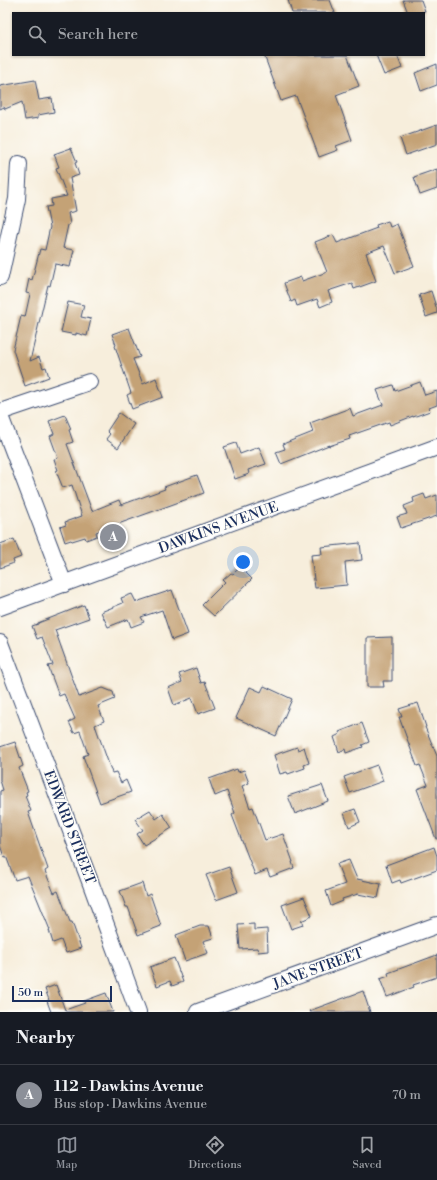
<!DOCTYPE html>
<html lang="en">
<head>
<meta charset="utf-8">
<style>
	body { margin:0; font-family:"Libre Bodoni",serif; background:#20242c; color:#f1f3f6 }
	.scale { position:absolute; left:12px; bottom:10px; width:100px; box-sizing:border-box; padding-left:4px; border:2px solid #1b2f5e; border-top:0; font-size:11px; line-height:14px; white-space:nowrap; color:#1b2f5e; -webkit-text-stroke:3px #fdfcf7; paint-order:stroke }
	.you { position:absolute; left:243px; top:562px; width:14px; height:14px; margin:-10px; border:3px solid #fff; border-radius:50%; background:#1a73e8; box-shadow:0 0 0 6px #1a73e833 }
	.badge { display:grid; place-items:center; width:26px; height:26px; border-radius:50%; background:#8c9099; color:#fff; font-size:13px; font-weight:700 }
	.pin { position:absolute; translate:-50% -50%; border:2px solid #fff; box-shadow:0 1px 4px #0006 }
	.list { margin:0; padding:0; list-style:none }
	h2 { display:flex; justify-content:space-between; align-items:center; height:52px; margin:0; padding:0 16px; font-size:17px }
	h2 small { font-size:13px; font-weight:400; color:#9ea1a6 }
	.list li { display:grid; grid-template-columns:26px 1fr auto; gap:12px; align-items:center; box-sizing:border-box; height:60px; padding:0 16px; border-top:1px solid #363941 }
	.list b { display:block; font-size:15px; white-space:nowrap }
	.list p { margin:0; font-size:13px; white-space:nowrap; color:#9ea1a6 }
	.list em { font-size:13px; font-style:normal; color:#9ea1a6 }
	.icon { flex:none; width:22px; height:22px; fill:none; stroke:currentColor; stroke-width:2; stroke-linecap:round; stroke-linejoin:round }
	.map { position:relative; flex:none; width:437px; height:1012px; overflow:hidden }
	.search { position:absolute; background:#171b24; box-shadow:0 1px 3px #0004; left:12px; right:12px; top:12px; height:44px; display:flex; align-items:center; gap:10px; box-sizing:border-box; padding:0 14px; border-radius:0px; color:#9ea1a6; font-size:15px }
	.sheet { height:112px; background:#171b24 }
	nav { display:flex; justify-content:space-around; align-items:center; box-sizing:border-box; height:56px; border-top:1px solid #363941; background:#171b24; font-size:11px; color:#9ea1a6 }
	nav a { display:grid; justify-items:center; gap:2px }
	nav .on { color:#8c9099 }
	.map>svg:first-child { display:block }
	.building { fill:#c4a276 }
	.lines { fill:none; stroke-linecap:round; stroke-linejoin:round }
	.minor-casing { stroke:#3c4c71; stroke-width:18 }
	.minor { stroke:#fff; stroke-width:16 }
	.labels { text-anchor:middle; stroke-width:3; stroke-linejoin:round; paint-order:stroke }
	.street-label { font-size:14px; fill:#1b2f5e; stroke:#fdfcf7 }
</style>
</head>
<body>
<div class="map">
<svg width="437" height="1012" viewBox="0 0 437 1012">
	<rect width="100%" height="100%" fill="#fdfcf7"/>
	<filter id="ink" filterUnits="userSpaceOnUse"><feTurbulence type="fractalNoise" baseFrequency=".025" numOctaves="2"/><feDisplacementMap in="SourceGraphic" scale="8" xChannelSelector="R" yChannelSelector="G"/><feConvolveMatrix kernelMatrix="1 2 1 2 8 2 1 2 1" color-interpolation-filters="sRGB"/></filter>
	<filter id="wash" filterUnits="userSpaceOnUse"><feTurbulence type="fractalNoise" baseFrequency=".012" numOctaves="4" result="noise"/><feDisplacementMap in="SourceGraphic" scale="16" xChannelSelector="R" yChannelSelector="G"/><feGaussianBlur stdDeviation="0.9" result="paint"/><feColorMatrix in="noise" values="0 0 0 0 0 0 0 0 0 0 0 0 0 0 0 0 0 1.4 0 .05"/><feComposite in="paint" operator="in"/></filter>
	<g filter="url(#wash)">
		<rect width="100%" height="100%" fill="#f7eedc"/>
		<g id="blocks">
			<!-- building -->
			<path class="building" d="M 288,0 L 330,0 L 335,13 L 292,13 Z
				M 403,0 L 421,0 L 425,11 L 419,13 L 408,13 Z
				M 264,55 L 347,55 L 359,86 L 336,95 L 352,140 L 336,146 L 338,150 L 319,157 L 296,96 L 281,101 Z
				M 376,55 L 397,55 L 402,68 L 384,75 Z
				M 437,64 L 437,85 L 421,91 L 415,73 Z
				M 35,80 L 39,100 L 52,98 L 54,112 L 38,115 L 38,118 L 25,120 L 22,102 L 5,109 L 4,107 L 0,109 L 0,86 Z
				M 437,125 L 437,144 L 406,155 L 400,138 Z
				M 71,148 L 77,162 L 75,163 L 79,175 L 70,178 L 76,211 L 68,213 L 70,224 L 68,225 L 63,248 L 74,250 L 70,267 L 55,264 L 50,286 L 48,285 L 30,361 L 39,357 L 43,368 L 46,367 L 49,377 L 25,386 L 13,350 L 21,316 L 25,317 L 30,294 L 26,293 L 29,279 L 32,280 L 40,249 L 45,250 L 50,227 L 46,207 L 52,206 L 51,199 L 67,196 L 56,168 L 59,167 L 54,154 Z
				M 437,169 L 437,189 L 420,195 L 414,177 Z
				M 388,221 L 390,227 L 397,224 L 414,266 L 395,273 L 384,246 L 366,253 L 376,281 L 354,289 L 352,283 L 328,291 L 332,302 L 320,307 L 317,299 L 297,306 L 295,300 L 291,302 L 284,283 L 301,277 L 302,281 L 327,272 L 315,242 L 333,235 L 337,243 L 377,228 L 376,225 Z
				M 431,291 L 437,310 L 437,313 L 426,317 L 419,295 Z
				M 68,302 L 84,305 L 81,317 L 91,319 L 87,336 L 76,333 L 76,335 L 61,332 Z
				M 129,328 L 140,357 L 133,359 L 143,384 L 156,378 L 163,397 L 132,409 L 127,395 L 131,393 L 115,346 L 116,345 L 112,334 Z
				M 420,382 L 425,395 L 437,391 L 437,405 L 429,408 L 430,411 L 413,417 L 413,416 L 390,425 L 389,422 L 349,436 L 350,439 L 329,446 L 329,445 L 281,464 L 276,452 L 285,449 L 283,444 L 313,432 L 310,423 L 350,408 L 353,416 L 383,405 L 377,390 L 393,385 L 395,391 Z
				M 119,413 L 134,424 L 118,448 L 106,439 L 110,434 L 107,431 Z
				M 65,415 L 71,429 L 69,430 L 73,442 L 67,444 L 92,511 L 119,500 L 121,505 L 165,489 L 164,487 L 197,475 L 204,493 L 96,532 L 97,536 L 86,540 L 85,537 L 72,541 L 71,540 L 65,542 L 60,527 L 66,525 L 65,522 L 82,516 L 72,485 L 63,488 L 56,471 L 58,470 L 54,459 L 58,458 L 50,436 L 54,434 L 49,421 Z
				M 236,443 L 240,454 L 259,447 L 266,464 L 248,470 L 249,474 L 235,479 L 224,447 Z
				M 424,494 L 426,499 L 437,495 L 437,516 L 401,528 L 397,517 L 407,514 L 404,506 L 414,502 L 413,498 Z
				M 14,539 L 21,557 L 13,560 L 14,563 L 0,568 L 0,544 Z
				M 360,543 L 362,560 L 345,562 L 347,585 L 315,588 L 311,555 L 322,554 L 321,547 Z
				M 240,567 L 252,579 L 214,616 L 202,605 L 225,582 L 223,580 L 231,573 L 233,574 Z
				M 172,590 L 188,634 L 172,640 L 162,610 L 141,617 L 144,622 L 131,627 L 128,619 L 108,627 L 101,612 L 123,603 L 121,598 L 132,594 L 136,602 Z
				M 84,605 L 89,618 L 55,630 L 79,697 L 103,688 L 113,692 L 115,699 L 98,706 L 104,721 L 95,725 L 112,773 L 116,772 L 121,783 L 126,780 L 131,792 L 100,803 L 83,756 L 88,754 L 80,731 L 74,733 L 69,722 L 75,719 L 64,694 L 59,696 L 48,666 L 53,665 L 42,637 L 37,639 L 32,626 L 38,624 L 38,623 Z
				M 392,637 L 392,681 L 383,681 L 384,687 L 367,687 L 367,638 Z
				M 196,668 L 201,683 L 205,682 L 215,708 L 198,714 L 192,698 L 174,705 L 168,688 L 182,682 L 179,674 Z
				M 264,686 L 292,699 L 276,736 L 236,718 L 250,687 L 261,692 Z
				M 418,703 L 426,727 L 425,727 L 437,756 L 437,839 L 436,839 L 417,789 L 428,785 L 420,765 L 417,766 L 399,717 L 402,717 L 399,709 Z
				M 362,723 L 369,742 L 362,745 L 363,747 L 346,753 L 345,749 L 339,752 L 334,737 L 340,734 L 339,732 Z
				M 15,742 L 23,766 L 19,768 L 28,791 L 26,792 L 27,795 L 25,796 L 31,811 L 28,812 L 48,869 L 45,871 L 54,893 L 58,891 L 70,922 L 72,922 L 81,948 L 66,953 L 61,940 L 53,943 L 49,930 L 50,930 L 28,876 L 15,880 L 6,856 L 4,857 L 0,845 L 0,791 L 3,790 L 0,780 L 0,747 Z
				M 297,747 L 298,750 L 304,747 L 309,763 L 304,765 L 305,768 L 288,774 L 287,772 L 280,774 L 274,755 Z
				M 377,765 L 383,781 L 350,793 L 344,777 Z
				M 237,769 L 238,772 L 244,770 L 249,783 L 242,786 L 250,808 L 253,807 L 265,840 L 283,834 L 293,862 L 292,862 L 294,868 L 270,877 L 267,870 L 255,875 L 232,815 L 235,813 L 227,791 L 215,796 L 209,779 Z
				M 322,785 L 328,801 L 295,814 L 288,796 Z
				M 355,809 L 360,822 L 349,827 L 344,813 Z
				M 150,810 L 156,819 L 163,814 L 172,828 L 144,845 L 137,834 L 143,830 L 135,819 Z
				M 434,847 L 437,856 L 437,870 L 401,883 L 400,880 L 392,883 L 386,865 Z
				M 349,860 L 357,879 L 381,884 L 378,898 L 358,894 L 342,899 L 343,901 L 331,906 L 326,891 L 345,884 L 337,864 Z
				M 229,867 L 238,892 L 216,900 L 206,875 Z
				M 142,883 L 146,896 L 150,894 L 161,926 L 138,935 L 128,907 L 126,907 L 120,891 Z
				M 304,897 L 312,916 L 301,921 L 303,925 L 291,929 L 282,905 Z
				M 254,924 L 254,930 L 267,929 L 268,951 L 258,952 L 257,948 L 240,949 L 238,925 Z
				M 200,926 L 209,926 L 213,938 L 203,941 L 208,953 L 185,961 L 176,935 Z
				M 437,955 L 437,977 L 413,985 L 414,987 L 387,997 L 380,979 L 389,976 L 388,973 Z
				M 174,958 L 183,982 L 172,986 L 170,981 L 157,986 L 150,967 Z
				M 56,985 L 65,1010 L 85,1003 L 84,1001 L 106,993 L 113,1012 L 51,1012 L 47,1001 L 49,1000 L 45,989 Z
				M 363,991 L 370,1012 L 310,1012 L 309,1011 Z"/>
		</g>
	</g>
	<g filter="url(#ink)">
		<use href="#blocks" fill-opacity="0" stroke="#3c4c71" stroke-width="1"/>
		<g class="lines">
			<defs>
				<path id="minor" d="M 0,277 L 17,199 L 19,164
					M 0,412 L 89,382
					M 0,416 L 64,584
					M 0,607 L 437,447
					M 0,643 L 91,884 L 138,1012
					M 198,1012 L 437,925"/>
			</defs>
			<!-- minor casing -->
			<use href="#minor" class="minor-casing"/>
			<!-- minor -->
			<use href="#minor" class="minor"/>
		</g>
	</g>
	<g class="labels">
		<!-- street labels -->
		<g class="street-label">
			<text transform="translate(218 527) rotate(-20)" y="5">DAWKINS AVENUE</text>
			<text transform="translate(70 827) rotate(69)" y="5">EDWARD STREET</text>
			<text transform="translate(318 968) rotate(-20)" y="5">JANE STREET</text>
		</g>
	</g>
</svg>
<div class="scale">50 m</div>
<div class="you"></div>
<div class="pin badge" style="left:113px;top:537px">A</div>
<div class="search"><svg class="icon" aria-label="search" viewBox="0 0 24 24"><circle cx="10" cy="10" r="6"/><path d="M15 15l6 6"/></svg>Search here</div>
</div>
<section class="sheet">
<h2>Nearby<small></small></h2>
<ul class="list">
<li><span class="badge">A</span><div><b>112 - Dawkins Avenue</b><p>Bus stop · Dawkins Avenue</p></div><em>70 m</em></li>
</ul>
</section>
<nav>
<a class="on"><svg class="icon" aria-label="map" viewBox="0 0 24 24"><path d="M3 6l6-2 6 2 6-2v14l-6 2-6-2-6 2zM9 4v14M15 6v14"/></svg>Map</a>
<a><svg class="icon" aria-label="directions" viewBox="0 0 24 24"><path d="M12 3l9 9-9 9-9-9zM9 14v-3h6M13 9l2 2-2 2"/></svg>Directions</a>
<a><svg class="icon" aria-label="saved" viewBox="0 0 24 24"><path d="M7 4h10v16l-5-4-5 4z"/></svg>Saved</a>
</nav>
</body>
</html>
